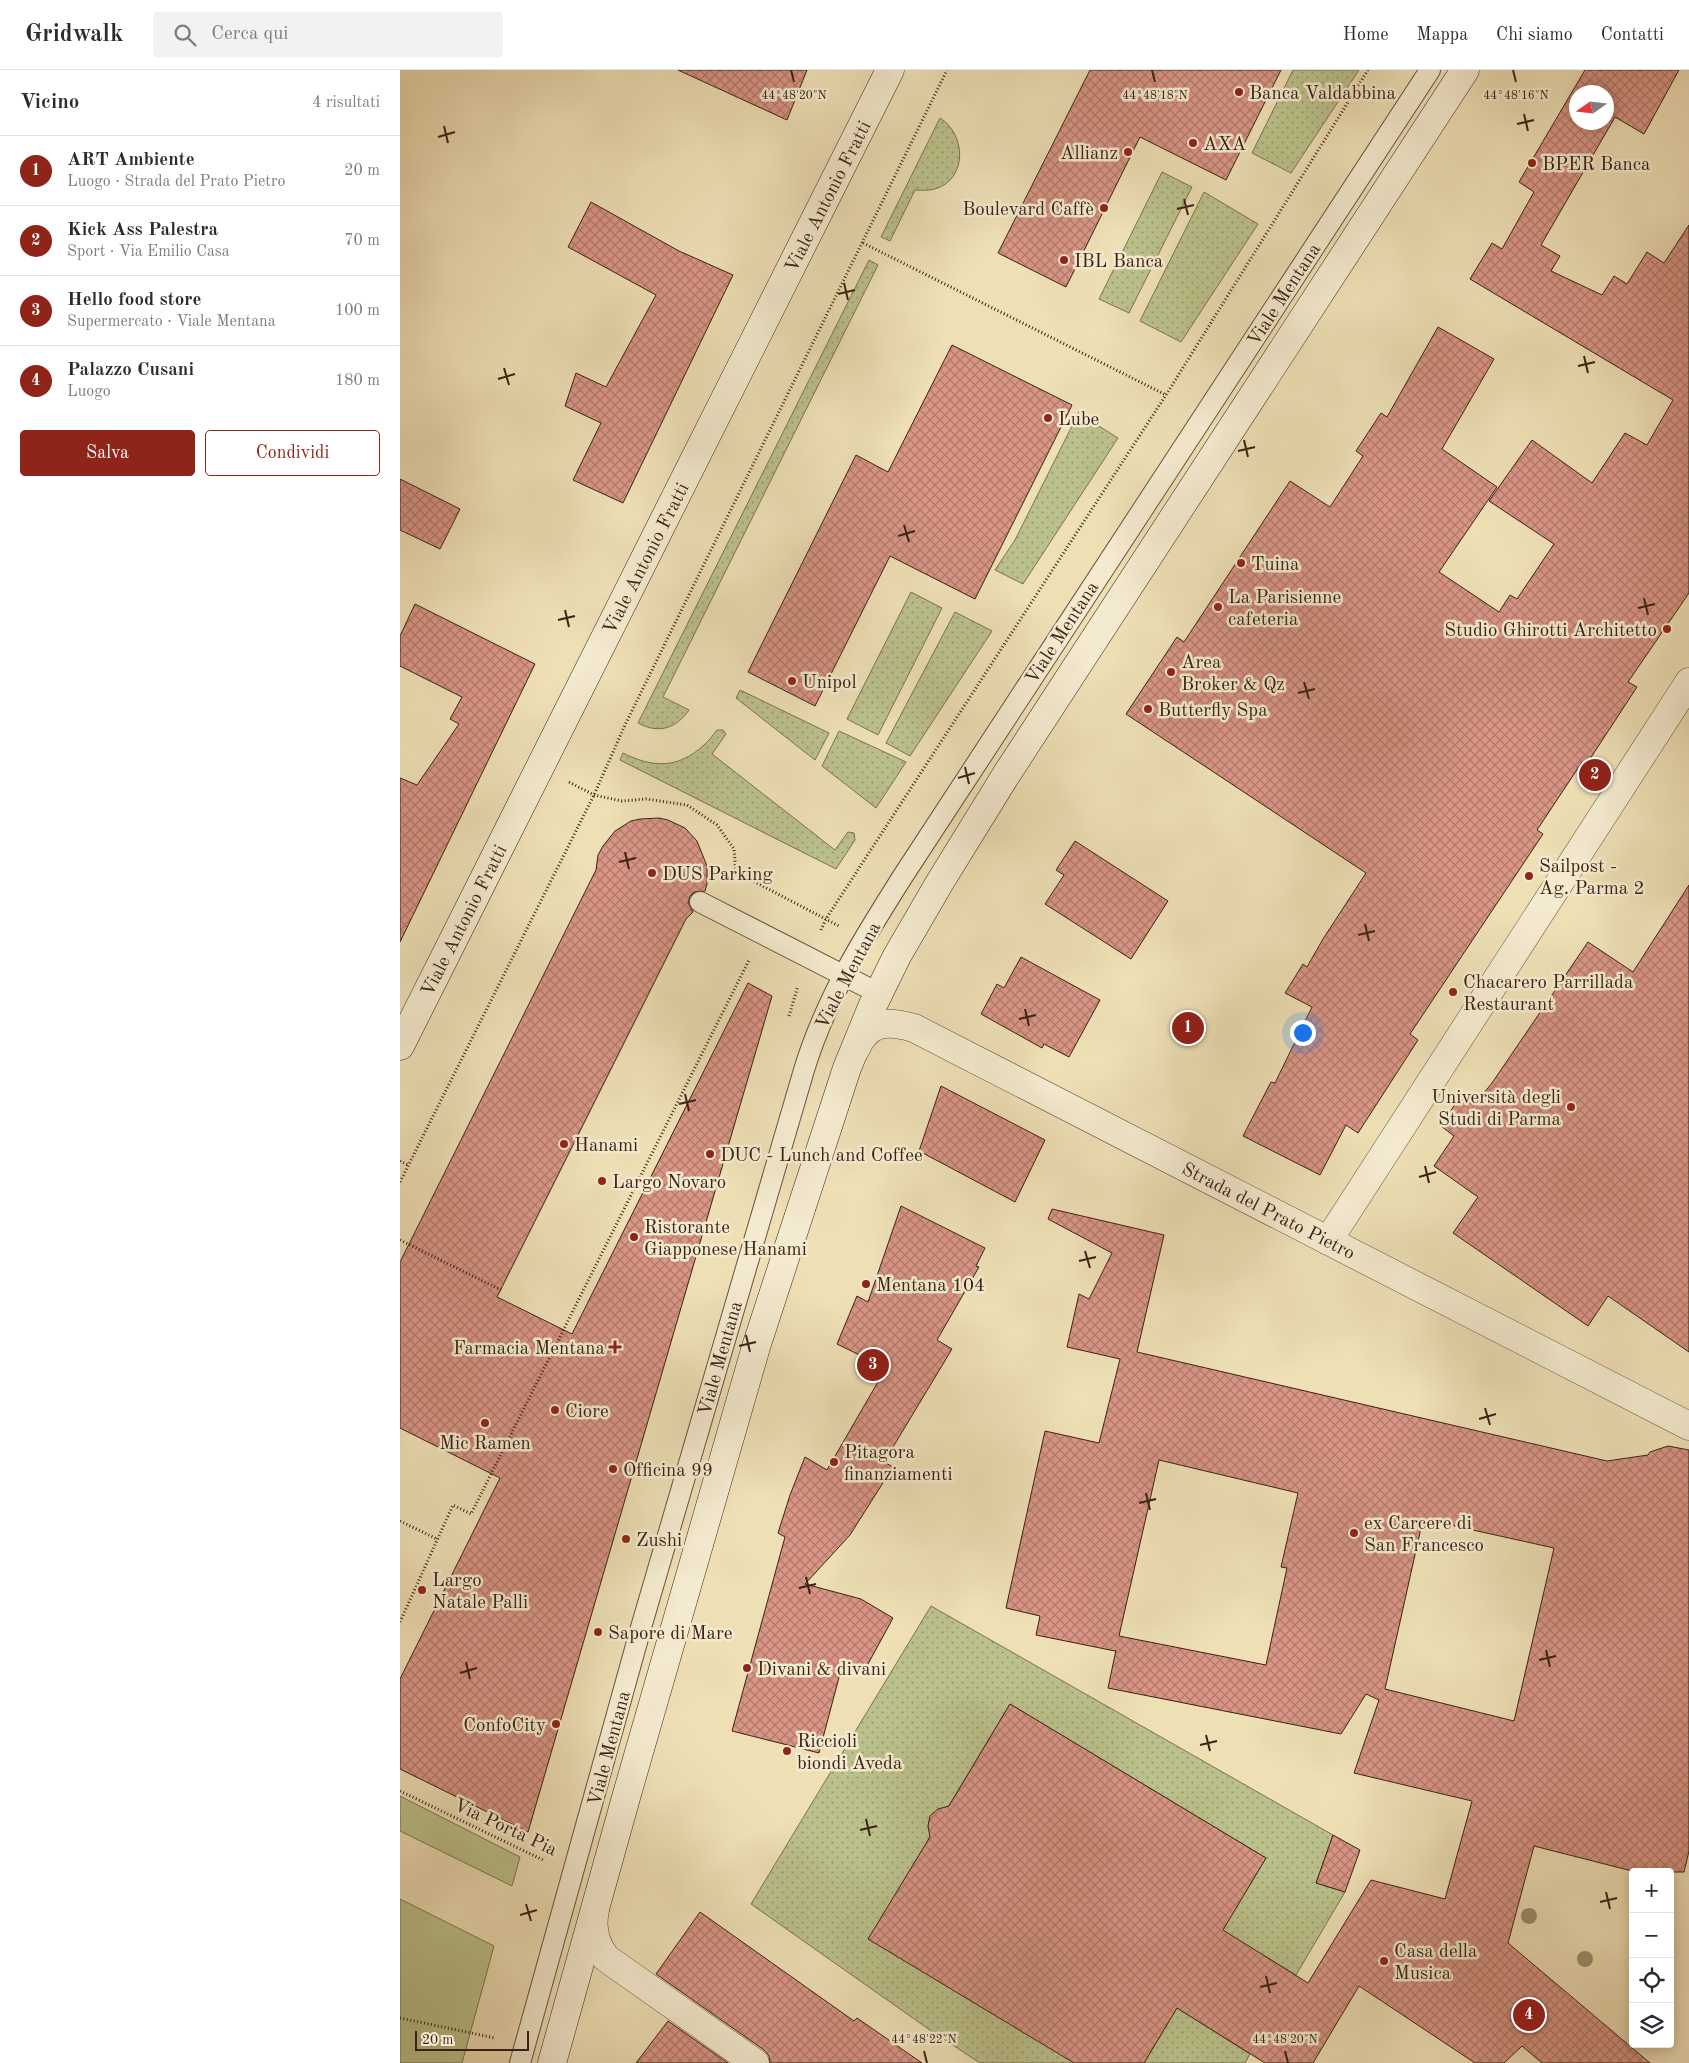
<!DOCTYPE html>
<html lang="it">
<head>
<meta charset="utf-8">
<style>
	body { margin:0; font-family:"Old Standard TT",serif; background:#f2f2f3; color:#2b2b33 }
	.controls { position:absolute; right:15px; bottom:15px; display:grid; overflow:hidden; border-radius:5px; box-shadow:0 2px 12px #0003 }
	.controls button { width:45px; height:45px; display:grid; place-items:center; padding:0; border:0; border-bottom:1px solid #e1e1e2; background:#fff; color:#2b2b33; font:25px sans-serif }
	.compass { position:absolute; left:1169px; top:15px; width:45px; height:45px; border-radius:50%; background:#fff; box-shadow:0 2px 12px #0003; rotate:256deg }
	.scale { position:absolute; left:15px; bottom:12px; width:114px; box-sizing:border-box; padding-left:5px; border:2px solid #3a2215; border-top:0; font-size:14px; line-height:18px; white-space:nowrap; color:#3a2215; -webkit-text-stroke:4px #f4eacf; paint-order:stroke }
	.you { position:absolute; left:902px; top:962px; width:18px; height:18px; margin:-12px; border:4px solid #fff; border-radius:50%; background:#1a73e8; box-shadow:0 0 0 8px #1a73e833 }
	.badge { display:grid; place-items:center; width:32px; height:32px; border-radius:50%; background:#8f2418; color:#fff; font-size:16px; font-weight:700 }
	.pin { position:absolute; translate:-50% -50%; border:2px solid #fff; box-shadow:0 1px 5px #0006 }
	.list { margin:0; padding:0; list-style:none }
	h2 { display:flex; justify-content:space-between; align-items:center; height:65px; margin:0; padding:0 20px; font-size:21px }
	h2 small { font-size:16px; font-weight:400; color:#7c7c81 }
	.list li { display:grid; grid-template-columns:32px 1fr auto; gap:15px; align-items:center; box-sizing:border-box; height:70px; padding:0 20px; border-top:1px solid #e1e1e2 }
	.list b { display:block; font-size:19px; white-space:nowrap }
	.list p { margin:0; font-size:16px; white-space:nowrap; color:#7c7c81 }
	.list em { font-size:16px; font-style:normal; color:#7c7c81 }
	.actions { display:flex; gap:10px; padding:15px 20px }
	.actions a { flex:1; padding:11px 0; border:1px solid #8f2418; border-radius:5px; text-align:center; font-size:18px; color:#8f2418 }
	.actions .main { background:#8f2418; color:#fff }
	.icon { flex:none; width:28px; height:28px; fill:none; stroke:currentColor; stroke-width:2; stroke-linecap:round; stroke-linejoin:round }
	.map { position:relative; flex:none; width:1289px; height:1993px; overflow:hidden }
	header { display:flex; align-items:center; gap:30px; box-sizing:border-box; height:70px; padding:0 25px; background:#fff; border-bottom:1px solid #e1e1e2 }
	header strong { font-size:24px }
	nav { display:flex; gap:28px; margin-inline-start:auto; font-size:18px }
	.search { width:350px; height:45px; background:#f2f2f3; display:flex; align-items:center; gap:12px; box-sizing:border-box; padding:0 18px; border-radius:5px; color:#7c7c81; font-size:19px }
	main { display:flex }
	aside { flex:1; background:#fff }
	.map>svg:first-child { display:block }
	.grass { fill:url(#grass-dots); stroke:#7a7250 }
	.park { fill:#bbc18b; stroke:#7a7250 }
	.building { fill:url(#building-cross-hatch); stroke:#3a2215; fill-rule:evenodd }
	.lines { fill:none; stroke-linecap:round; stroke-linejoin:round }
	.lane-casing { stroke:#67513d; stroke-width:22 }
	.street-casing { stroke:#67513d; stroke-width:29 }
	.secondary-casing { stroke:#3a2215; stroke-width:29 }
	.path { stroke:#3a2215; stroke-width:3; stroke-dasharray:1 2.5; stroke-linecap:butt }
	.lane { stroke:#f4eacf; stroke-width:20 }
	.street { stroke:#f4eacf; stroke-width:28 }
	.secondary { stroke:#f4eacf; stroke-width:28 }
	.tree { fill:#9d8d6d }
	.ticks { fill:none; stroke:#3a2215; stroke-width:2 }
	.poi-dot { fill:#8f2418; stroke:#f4eacf; stroke-width:2 }
	.labels { text-anchor:middle; stroke-width:5; stroke-linejoin:round; paint-order:stroke }
	.poi-label { font-size:19px; fill:#3a2215; stroke:#f4eacf; text-anchor:start }
	.street-label { font-size:19px; fill:#3a2215; stroke:#f4eacf }
	.ticks-label { font-size:12px; text-anchor:middle; fill:#3a2215; stroke:#f4eacf; stroke-width:5; stroke-linejoin:round; paint-order:stroke }
</style>
</head>
<body>
<header>
<strong>Gridwalk</strong>
<div class="search"><svg class="icon" aria-label="search" viewBox="0 0 24 24"><circle cx="10" cy="10" r="6"/><path d="M15 15l6 6"/></svg>Cerca qui</div>
<nav><a>Home</a><a>Mappa</a><a>Chi siamo</a><a>Contatti</a></nav>
</header>
<main>
<aside>
<h2>Vicino<small>4 risultati</small></h2>
<ul class="list">
<li><span class="badge">1</span><div><b>ART Ambiente</b><p>Luogo · Strada del Prato Pietro</p></div><em>20 m</em></li>
<li><span class="badge">2</span><div><b>Kick Ass Palestra</b><p>Sport · Via Emilio Casa</p></div><em>70 m</em></li>
<li><span class="badge">3</span><div><b>Hello food store</b><p>Supermercato · Viale Mentana</p></div><em>100 m</em></li>
<li><span class="badge">4</span><div><b>Palazzo Cusani</b><p>Luogo</p></div><em>180 m</em></li>
</ul>
<div class="actions"><a class="main">Salva</a><a>Condividi</a></div>
</aside>
<div class="map">
<svg width="1289" height="1993" viewBox="0 0 1289 1993">
	<defs>
		<pattern id="grass-dots" width="8" height="8" patternUnits="userSpaceOnUse" patternTransform="scale(1.25)"><rect width="8" height="8" fill="#bbc18b"/><path d="M2 2h.1M6 6h.1" fill="none" stroke="#999c70" stroke-width="1.8" stroke-linecap="round"/></pattern>
		<pattern id="building-cross-hatch" width="8" height="8" patternUnits="userSpaceOnUse" patternTransform="scale(1.25)"><rect width="8" height="8" fill="#d99586"/><path d="M0 0l8 8M0 8l8-8" fill="none" stroke="#b1796c"/></pattern>
	</defs>
	<rect width="100%" height="100%" fill="#eedfb5"/>
	<filter id="stains"><feTurbulence type="fractalNoise" baseFrequency=".004" numOctaves="4"/><feColorMatrix values="0 0 0 0 .2 0 0 0 0 .09 0 0 0 0 .02 0 0 0 .5 -.17"/></filter>
	<radialGradient id="worn" r=".72"><stop offset=".6" stop-color="#630" stop-opacity="0"/><stop offset="1" stop-color="#630" stop-opacity=".3"/></radialGradient>
	<!-- grass -->
	<path class="grass" d="M 893,0 L 959,0 L 891,103 L 852,83 Z
		M 540,48 C 566,64 568,109 535,119 C 528,121 522,120 515,120 L 490,171 L 481,167 Z
		M 762,102 L 792,117 L 729,243 L 699,229 Z
		M 804,122 L 858,154 L 781,272 L 740,251 Z
		M 469,190 L 478,195 L 263,627 L 289,640 C 276,659 258,664 238,653 Z
		M 680,340 L 684,343 L 686,348 L 718,368 L 623,514 L 595,500 L 615,470 Z
		M 511,522 L 542,538 L 478,665 L 447,649 Z
		M 555,542 L 592,561 L 510,686 L 486,673 Z
		M 340,620 L 429,663 L 415,690 L 336,628 Z
		M 317,660 L 323,660 L 326,664 L 312,684 L 435,780 L 448,762 L 454,763 L 455,770 L 436,799 L 220,690 L 223,683 C 253,698 278,699 304,675 C 309,671 313,665 317,660 Z
		M 439,661 L 506,692 L 476,738 L 422,696 Z
		M 531,1536 L 933,1765 L 916,1813 L 945,1822 L 896,1905 L 860,1883 L 847,1904 L 810,1881 L 866,1788 L 610,1634 L 548,1737 C 534,1740 523,1750 531,1765 L 497,1822 L 560,1924 L 635,1969 L 697,1865 L 686,1993 L 580,1993 L 527,1958 L 351,1834 Z
		M 777,1938 L 850,1984 L 845,1993 L 744,1993 Z"/>
	<!-- park -->
	<path class="park" d="M 0,1726 L 120,1787 L 112,1816 L 0,1761 Z
		M 0,1829 L 94,1876 L 62,1993 L 0,1993 Z"/>
	<!-- building -->
	<path class="building" d="M 278,0 L 407,0 L 387,50 Z
		M 690,0 L 881,0 L 826,110 L 740,67 L 666,217 L 598,183 Z
		M 1185,0 L 1279,0 L 1244,64 L 1215,47 L 1141,175 L 1160,186 L 1151,201 L 1202,225 L 1214,206 L 1227,214 L 1247,182 L 1264,193 L 1289,155 L 1289,523 L 1228,612 L 1237,617 L 1186,695 L 1182,692 L 1137,760 L 1143,764 L 1010,964 L 1018,970 L 958,1063 L 946,1055 L 920,1105 L 843,1066 L 871,1012 L 875,1013 L 912,937 L 885,923 L 903,894 L 907,897 L 923,869 L 966,803 L 726,644 L 777,567 L 784,572 L 890,411 L 930,437 L 963,386 L 956,381 L 981,343 L 987,347 L 1038,257 L 1094,289 L 1042,379 L 1097,417 L 1039,502 L 1099,542 L 1110,525 L 1117,529 L 1154,474 L 1089,431 L 1132,370 L 1192,413 L 1225,363 L 1247,375 L 1273,330 L 1070,209 L 1092,173 L 1102,179 L 1134,122 L 1119,112 ZM 1176,22 L 1206,22 L 1206,52 L 1176,52 Z
		M 191,132 L 279,181 L 333,205 L 223,433 L 173,410 L 201,353 L 165,336 L 176,303 L 206,317 L 256,225 L 168,177 Z
		M 552,275 L 672,335 L 575,529 L 490,486 L 415,636 L 348,602 L 456,385 L 488,402 Z
		M 0,409 L 60,439 L 40,479 L 0,460 Z
		M 15,534 L 135,594 L 0,872 L 0,708 L 17,715 L 59,654 L 50,649 L 62,627 L 0,596 L 0,566 Z
		M 259,748 L 268,750 L 285,758 L 297,771 L 307,796 L 307,814 L 305,821 L 294,822 L 290,826 L 288,833 L 293,842 L 286,849 L 97,1227 L 172,1264 L 348,913 L 372,926 L 128,1762 L 0,1699 L 0,1609 L 100,1408 L 0,1358 L 0,1192 L 196,800 L 198,785 L 203,776 L 215,761 L 231,751 L 240,749 Z
		M 675,771 L 768,831 L 731,889 L 645,834 L 664,805 L 656,800 Z
		M 1289,815 L 1289,1282 L 1208,1226 L 1188,1256 L 1053,1163 L 1078,1127 L 1034,1096 L 1054,1066 L 1041,1056 L 1059,1028 L 1074,1035 L 1092,1013 L 1188,872 L 1233,902 Z
		M 621,887 L 700,930 L 669,987 L 644,974 L 642,978 L 581,944 L 597,914 L 604,918 Z
		M 541,1016 L 645,1070 L 615,1132 L 519,1081 Z
		M 501,1136 L 585,1178 L 576,1196 L 579,1197 L 537,1270 L 552,1279 L 484,1392 L 493,1397 L 450,1465 L 405,1514 L 461,1529 L 493,1548 L 462,1605 L 442,1596 L 419,1683 L 332,1661 L 385,1467 L 378,1463 L 390,1425 L 405,1387 L 427,1400 L 486,1298 L 437,1274 L 457,1226 L 468,1232 Z
		M 652,1139 L 764,1165 L 737,1282 L 1207,1391 L 1248,1385 L 1250,1382 L 1268,1376 L 1289,1380 L 1289,1781 L 1284,1802 L 1236,1802 L 1134,1776 L 1108,1873 L 1250,1993 L 1142,1993 L 1122,1976 L 1104,1993 L 1075,1993 L 959,1916 L 913,1993 L 865,1993 L 777,1938 L 744,1993 L 674,1993 L 468,1869 L 530,1767 L 528,1756 L 530,1746 L 538,1739 L 549,1736 L 610,1634 L 866,1788 L 823,1860 L 908,1913 L 971,1810 L 1045,1829 L 1072,1731 L 954,1703 L 979,1630 L 966,1624 L 941,1664 L 708,1618 L 716,1580 L 715,1581 L 636,1565 L 640,1546 L 606,1538 L 645,1361 L 699,1373 L 720,1289 L 667,1277 L 679,1224 L 689,1229 L 712,1183 L 648,1149 ZM 759,1390 L 898,1423 L 881,1497 L 887,1498 L 866,1595 L 719,1566 ZM 1023,1449 L 1154,1478 L 1114,1651 L 985,1619 Z
		M 933,1765 L 960,1780 L 945,1822 L 916,1813 Z
		M 300,1842 L 454,1951 L 457,1948 L 522,1993 L 370,1993 L 369,1986 L 364,1980 L 256,1904 Z
		M 268,1951 L 328,1993 L 236,1993 Z"/>
	<g class="lines">
		<defs>
			<path id="lane" d="M 300,832 L 478,923
				M 120,1993 L 242,1554 L 404,1000 C 426,928 463,869 503,806 L 1030,0"/>
			<path id="street" d="M 455,980 C 468,951 486,950 514,958 L 1289,1356
				M 928,1171 L 1289,612
				M 195,1840 C 191,1858 195,1874 206,1888 L 355,1993"/>
			<path id="secondary" d="M 0,976 L 490,0
				M 152,1993 L 227,1724 L 356,1277 L 447,998 L 472,937 L 497,886 L 540,812 L 606,705 L 1065,0"/>
		</defs>
		<!-- lane casing -->
		<use href="#lane" class="lane-casing"/>
		<!-- street casing -->
		<use href="#street" class="street-casing"/>
		<!-- secondary casing -->
		<use href="#secondary" class="secondary-casing"/>
		<!-- path -->
		<path class="path" d="M 463,173 L 766,325
			M 169,712 L 194,725 L 222,731 L 246,729 L 287,735 L 317,755 L 334,779 L 336,802 L 439,856
			M 421,860 L 426,849 L 766,325 L 968,0
			M 389,946 L 398,916
			M 0,1091 L 8,1095
			M 0,1112 L 194,725 L 225,655 L 547,0
			M 0,1170 L 101,1220
			M 0,1451 L 37,1469
			M 0,1552 L 53,1435 L 71,1444 L 349,890
			M 0,1721 L 145,1791
			M 0,1948 L 95,1968"/>
		<!-- lane -->
		<use href="#lane" class="lane"/>
		<!-- street -->
		<use href="#street" class="street"/>
		<!-- secondary -->
		<use href="#secondary" class="secondary"/>
	</g>
	<!-- trees -->
	<g class="tree">
		<circle cx="1129" cy="1846" r="8"/>
		<circle cx="1185" cy="1889" r="8"/>
	</g>
	<!-- ticks -->
	<path class="ticks" d="M 391,0 L 394,12M 752,0 L 755,12M 1113,0 L 1116,12M 1124,44 L 1128,61M 1117,54 L 1134,50M 44,56 L 48,73M 38,67 L 55,62M 784,129 L 788,145M 777,139 L 794,135M 444,213 L 448,230M 438,224 L 455,220M 1184,286 L 1188,303M 1178,296 L 1195,292M 104,298 L 109,315M 98,309 L 115,304M 844,370 L 848,387M 838,381 L 855,377M 504,455 L 509,472M 498,466 L 515,461M 1244,528 L 1248,545M 1238,538 L 1255,534M 165,540 L 169,557M 158,550 L 175,546M 904,612 L 909,629M 898,623 L 915,619M 565,697 L 569,714M 558,708 L 575,703M 225,782 L 229,799M 219,792 L 236,788M 965,854 L 969,871M 958,865 L 975,861M 625,939 L 629,956M 619,949 L 636,945M 285,1024 L 289,1041M 279,1034 L 296,1030M 1025,1096 L 1029,1113M 1019,1107 L 1036,1102M 685,1181 L 690,1198M 679,1191 L 696,1187M 346,1265 L 350,1282M 339,1276 L 356,1272M 1085,1338 L 1090,1355M 1079,1349 L 1096,1344M 746,1423 L 750,1440M 739,1433 L 756,1429M 406,1507 L 410,1524M 399,1518 L 416,1514M 1146,1580 L 1150,1597M 1139,1590 L 1156,1586M 66,1592 L 70,1609M 60,1603 L 77,1598M 806,1665 L 810,1681M 800,1675 L 817,1671M 466,1749 L 470,1766M 460,1760 L 477,1756M 1206,1822 L 1210,1839M 1200,1832 L 1217,1828M 126,1834 L 131,1851M 120,1845 L 137,1840M 866,1906 L 870,1923M 860,1917 L 877,1913M 524,1981 L 527,1993M 885,1981 L 888,1993"/>
	<!-- markers -->
	<g class="poi-dot">
		<circle cx="839" cy="22" r="5"/>
		<circle cx="793" cy="73" r="5"/>
		<circle cx="728" cy="82" r="5"/>
		<circle cx="1132" cy="93" r="5"/>
		<circle cx="704" cy="138" r="5"/>
		<circle cx="664" cy="190" r="5"/>
		<circle cx="648" cy="348" r="5"/>
		<circle cx="841" cy="493" r="5"/>
		<circle cx="818" cy="537" r="5"/>
		<circle cx="1267" cy="559" r="5"/>
		<circle cx="771" cy="602" r="5"/>
		<circle cx="392" cy="611" r="5"/>
		<circle cx="748" cy="639" r="5"/>
		<circle cx="252" cy="803" r="5"/>
		<circle cx="1129" cy="806" r="5"/>
		<circle cx="1053" cy="922" r="5"/>
		<circle cx="1171" cy="1037" r="5"/>
		<circle cx="164" cy="1074" r="5"/>
		<circle cx="310" cy="1084" r="5"/>
		<circle cx="202" cy="1111" r="5"/>
		<circle cx="234" cy="1167" r="5"/>
		<circle cx="466" cy="1214" r="5"/>
		<path d="M212.5 1269.5h5v5h5v5h-5v5h-5v-5h-5v-5h5z"/>
		<circle cx="155" cy="1340" r="5"/>
		<circle cx="85" cy="1353" r="5"/>
		<circle cx="434" cy="1392" r="5"/>
		<circle cx="213" cy="1399" r="5"/>
		<circle cx="954" cy="1463" r="5"/>
		<circle cx="226" cy="1469" r="5"/>
		<circle cx="22" cy="1520" r="5"/>
		<circle cx="198" cy="1562" r="5"/>
		<circle cx="347" cy="1598" r="5"/>
		<circle cx="156" cy="1654" r="5"/>
		<circle cx="387" cy="1681" r="5"/>
		<circle cx="984" cy="1891" r="5"/>
	</g>
	<g class="labels">
		<!-- poi labels -->
		<g class="poi-label">
			<text x="849" y="29">Banca Valdabbina</text>
			<text x="803" y="80">AXA</text>
			<text x="718" y="89" text-anchor="end">Allianz</text>
			<text x="1142" y="100">BPER Banca</text>
			<text x="694" y="145" text-anchor="end">Boulevard Caffè</text>
			<text x="674" y="197">IBL Banca</text>
			<text x="658" y="355">Lube</text>
			<text x="851" y="500">Tuina</text>
			<text x="828" y="533">La Parisienne<tspan x="828" dy="22">cafeteria</tspan></text>
			<text x="1257" y="566" text-anchor="end">Studio Ghirotti Architetto</text>
			<text x="781" y="598">Area<tspan x="781" dy="22">Broker &amp; Qz</tspan></text>
			<text x="402" y="618">Unipol</text>
			<text x="758" y="646">Butterfly Spa</text>
			<text x="1139" y="802">Sailpost -<tspan x="1139" dy="22">Ag. Parma 2</tspan></text>
			<text x="262" y="810">DUS Parking</text>
			<text x="1063" y="918">Chacarero Parrillada<tspan x="1063" dy="22">Restaurant</tspan></text>
			<text x="1161" y="1033" text-anchor="end">Università degli<tspan x="1161" dy="22">Studi di Parma</tspan></text>
			<text x="174" y="1081">Hanami</text>
			<text x="320" y="1091">DUC - Lunch and Coffee</text>
			<text x="212" y="1118">Largo Novaro</text>
			<text x="244" y="1163">Ristorante<tspan x="244" dy="22">Giapponese Hanami</tspan></text>
			<text x="476" y="1221">Mentana 104</text>
			<text x="205" y="1284" text-anchor="end">Farmacia Mentana</text>
			<text x="165" y="1347">Ciore</text>
			<text x="85" y="1379" text-anchor="middle">Mic Ramen</text>
			<text x="444" y="1388">Pitagora<tspan x="444" dy="22">finanziamenti</tspan></text>
			<text x="223" y="1406">Officina 99</text>
			<text x="964" y="1459">ex Carcere di<tspan x="964" dy="22">San Francesco</tspan></text>
			<text x="236" y="1476">Zushi</text>
			<text x="32" y="1516">Largo<tspan x="32" dy="22">Natale Palli</tspan></text>
			<text x="208" y="1569">Sapore di Mare</text>
			<text x="357" y="1605">Divani &amp; divani</text>
			<text x="146" y="1661" text-anchor="end">ConfoCity</text>
			<text x="397" y="1677">Riccioli<tspan x="397" dy="22">biondi Aveda</tspan></text>
			<text x="994" y="1887">Casa della<tspan x="994" dy="22">Musica</tspan></text>
		</g>
		<!-- street labels -->
		<g class="street-label">
			<text transform="translate(427 126) rotate(-63)" y="7">Viale Antonio Fratti</text>
			<text transform="translate(883 224) rotate(-57)" y="7">Viale Mentana</text>
			<text transform="translate(245 488) rotate(-63)" y="7">Viale Antonio Fratti</text>
			<text transform="translate(661 562) rotate(-57)" y="7">Viale Mentana</text>
			<text transform="translate(63 850) rotate(-63)" y="7">Viale Antonio Fratti</text>
			<text transform="translate(447 905) rotate(-62)" y="7">Viale Mentana</text>
			<text transform="translate(869 1140) rotate(27)" y="7">Strada del Prato Pietro</text>
			<text transform="translate(319 1288) rotate(-74)" y="7">Viale Mentana</text>
			<text transform="translate(208 1678) rotate(-75)" y="7">Viale Mentana</text>
			<text transform="translate(106 1756) rotate(25)" y="7">Via Porta Pia</text>
		</g>
	</g>
	<g class="ticks-label">
		<text x="394" y="29">44°48'20"N</text>
		<text x="755" y="29">44°48'18"N</text>
		<text x="1116" y="29">44°48'16"N</text>
		<text x="524" y="1973">44°48'22"N</text>
		<text x="885" y="1973">44°48'20"N</text>
	</g>
	<rect width="100%" height="100%" filter="url(#stains)"/>
	<rect width="100%" height="100%" fill="url(#worn)"/>
</svg>
<div class="controls">
<button>+</button>
<button>−</button>
<button><svg class="icon" aria-label="locate" viewBox="0 0 24 24"><circle cx="12" cy="12" r="6"/><path d="M12 2v4M12 18v4M2 12h4M18 12h4"/></svg></button>
<button><svg class="icon" aria-label="layers" viewBox="0 0 24 24"><path d="M12 4l9 5-9 5-9-5zM3 14l9 5 9-5"/></svg></button>
</div>
<svg class="compass" viewBox="-18 -18 36 36"><path d="M0-13l5 13h-10z" fill="#e53935"/><path d="M0 13l5-13h-10z" fill="#7c7c81"/></svg>
<div class="scale">20 m</div>
<div class="you"></div>
<div class="pin badge" style="left:788px;top:958px">1</div>
<div class="pin badge" style="left:1195px;top:705px">2</div>
<div class="pin badge" style="left:473px;top:1295px">3</div>
<div class="pin badge" style="left:1129px;top:1945px">4</div>
</div>
</main>
</body>
</html>
